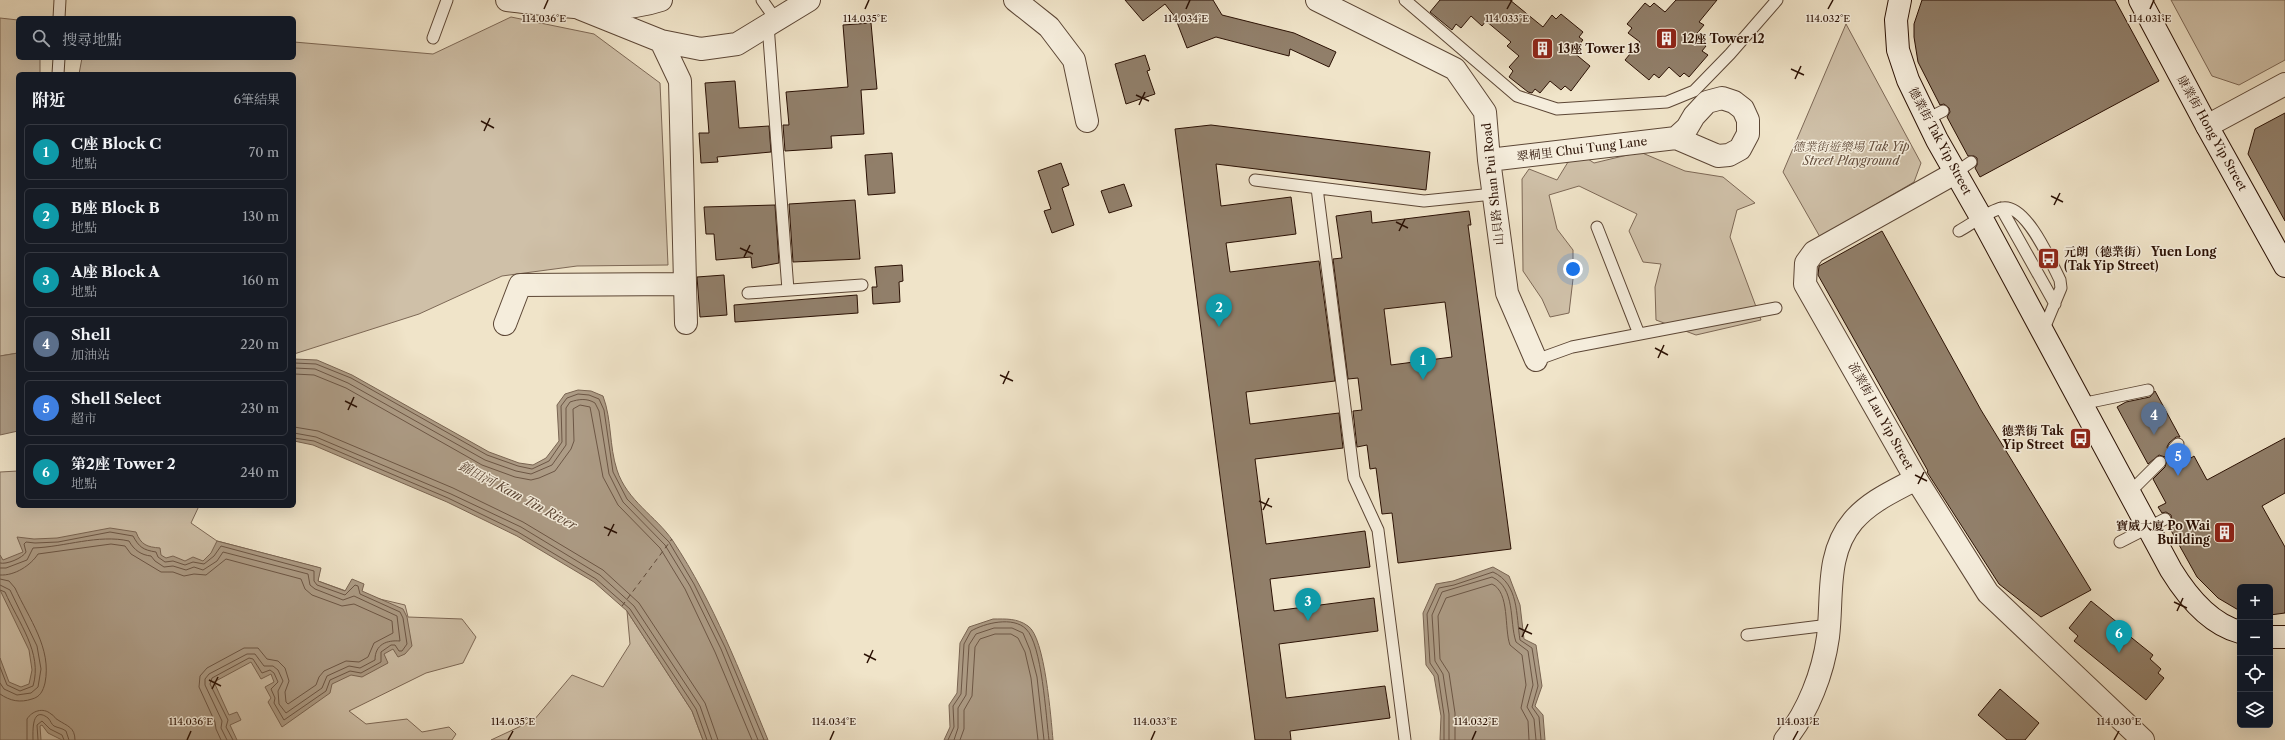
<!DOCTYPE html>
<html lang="zh-TW">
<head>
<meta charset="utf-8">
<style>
	body { margin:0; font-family:"Libre Caslon Text","Noto Serif TC",serif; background:#20242c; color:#f1f3f6 }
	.controls { position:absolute; right:12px; bottom:12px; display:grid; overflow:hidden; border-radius:6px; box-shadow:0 4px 16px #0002 }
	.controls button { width:36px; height:36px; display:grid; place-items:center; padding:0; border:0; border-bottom:1px solid #363941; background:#171b24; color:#f1f3f6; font:20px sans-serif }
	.you { position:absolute; left:1573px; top:269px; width:14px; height:14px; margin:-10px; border:3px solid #fff; border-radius:50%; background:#1a73e8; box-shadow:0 0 0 6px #1a73e833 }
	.badge { display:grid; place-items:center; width:26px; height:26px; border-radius:50%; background:#d93025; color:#fff; font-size:13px; font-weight:700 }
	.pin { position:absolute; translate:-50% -33px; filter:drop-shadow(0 1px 2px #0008) }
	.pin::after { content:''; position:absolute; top:21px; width:14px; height:12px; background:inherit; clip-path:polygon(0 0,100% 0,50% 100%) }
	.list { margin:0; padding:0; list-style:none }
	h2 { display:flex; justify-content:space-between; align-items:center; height:52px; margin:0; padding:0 16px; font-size:17px }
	h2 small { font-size:13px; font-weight:400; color:#9ea1a6 }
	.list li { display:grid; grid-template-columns:26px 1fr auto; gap:12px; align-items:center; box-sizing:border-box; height:56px; margin:0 8px 8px; padding:0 8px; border:1px solid #363941; border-radius:6px }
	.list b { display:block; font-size:15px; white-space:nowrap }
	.list p { margin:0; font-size:13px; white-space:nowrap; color:#9ea1a6 }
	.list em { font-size:13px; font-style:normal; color:#9ea1a6 }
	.icon { flex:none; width:22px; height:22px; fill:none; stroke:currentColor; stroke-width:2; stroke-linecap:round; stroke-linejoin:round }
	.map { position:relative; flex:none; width:2285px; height:740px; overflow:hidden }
	.search { position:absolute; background:#171b24; box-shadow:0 4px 16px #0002; left:16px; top:16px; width:280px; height:44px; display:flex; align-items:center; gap:10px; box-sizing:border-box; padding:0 14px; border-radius:6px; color:#9ea1a6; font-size:15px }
	.panel { position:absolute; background:#171b24; box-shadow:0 4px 16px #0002; left:16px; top:72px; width:280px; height:436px; border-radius:6px }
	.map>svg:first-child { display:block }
	.green { fill:#cfc0a8; stroke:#7d6856 }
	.water { fill:#ad9c86; stroke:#796452 }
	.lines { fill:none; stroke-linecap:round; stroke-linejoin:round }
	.shore { stroke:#6c5645; stroke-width:1 }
	.ferry { stroke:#5f4938; stroke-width:1; stroke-dasharray:5 4; stroke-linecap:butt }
	.building { fill:#917f6a; stroke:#2b1104; fill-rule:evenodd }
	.lane-casing { stroke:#5c4635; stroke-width:13 }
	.street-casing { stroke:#5c4635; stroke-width:24 }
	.secondary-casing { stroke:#2b1104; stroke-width:24 }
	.lane { stroke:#f5eddc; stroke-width:11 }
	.street { stroke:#f5eddc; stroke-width:22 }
	.secondary { stroke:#f5eddc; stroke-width:22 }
	.ticks { fill:none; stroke:#2b1104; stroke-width:1.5 }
	.labels { text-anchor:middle; stroke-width:3; stroke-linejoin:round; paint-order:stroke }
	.poi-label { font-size:12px; font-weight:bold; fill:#2b1104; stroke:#f5eddc; text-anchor:start }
	.street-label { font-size:12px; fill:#2b1104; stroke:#f5eddc }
	.park-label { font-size:12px; font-style:italic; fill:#644e3d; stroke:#f5eddc }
	.water-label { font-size:13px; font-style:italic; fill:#5f4938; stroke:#f5eddc }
	.ticks-label { font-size:10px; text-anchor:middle; fill:#2b1104; stroke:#f5eddc; stroke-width:3; stroke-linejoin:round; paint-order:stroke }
</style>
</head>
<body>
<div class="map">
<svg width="2285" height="740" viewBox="0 0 2285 740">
	<rect width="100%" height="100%" fill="#f0e4c9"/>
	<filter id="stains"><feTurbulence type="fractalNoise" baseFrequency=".005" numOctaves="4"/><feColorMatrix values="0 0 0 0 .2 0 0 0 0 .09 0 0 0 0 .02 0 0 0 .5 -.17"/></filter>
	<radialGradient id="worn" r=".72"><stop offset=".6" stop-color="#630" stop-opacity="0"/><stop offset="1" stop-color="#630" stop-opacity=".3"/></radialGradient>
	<!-- green -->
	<path class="green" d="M 2171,0 L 2285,0 L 2285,60 L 2239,85 L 2212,76 Z
		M 511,17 L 594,34 L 660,83 L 668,265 L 577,266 L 502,276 L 419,314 L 294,354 L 294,74 L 79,74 L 82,58 L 294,58 L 294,42 L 433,54 Z
		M 0,18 L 18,20 L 18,58 L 40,58 L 40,74 L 18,74 L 18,353 L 0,356 Z
		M 1846,24 L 1921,163 L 1914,182 L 1820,237 L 1783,172 Z
		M 1640,152 L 1685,171 L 1723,177 L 1755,203 L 1737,210 L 1730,237 L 1761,320 L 1696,335 L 1656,320 L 1655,287 L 1661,264 L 1643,262 L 1629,231 L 1637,214 L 1579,186 L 1549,195 L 1557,229 L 1573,250 L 1573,279 L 1569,313 L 1550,317 L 1542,299 L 1523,271 L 1522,179 L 1529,169 L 1557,180 L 1568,162 L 1582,155 L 1594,163 Z
		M 18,471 L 18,506 L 199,506 L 191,523 L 217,541 L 320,568 L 318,581 L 346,591 L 405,605 L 408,617 L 462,619 L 476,637 L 463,663 L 426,673 L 349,711 L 366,724 L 407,719 L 422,732 L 449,727 L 456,734 L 452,740 L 0,740 L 0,472 Z
		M 627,611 L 692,711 L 703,740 L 491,740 L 534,720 L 572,675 L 603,687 L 630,644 Z"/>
	<!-- water -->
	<path class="water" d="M 18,353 L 18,431 L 0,435 L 0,356 Z
		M 294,359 L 317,360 L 352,375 L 489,452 L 519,463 L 533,465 L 546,458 L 559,441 L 557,405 L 565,394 L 578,390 L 591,391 L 603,396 C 612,420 609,446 617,470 C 627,501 656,516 673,541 C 714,603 740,672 768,740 L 703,740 L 692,711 L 627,611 L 594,582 L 517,536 L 447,502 L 313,445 L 294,441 Z
		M 110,528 L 136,532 C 141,545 147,547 160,548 L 161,555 L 166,558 L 173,556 L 185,561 L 193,557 L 203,561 L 211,553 L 217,541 L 321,568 L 318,581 L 345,591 L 352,579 L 364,584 L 362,591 L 403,609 L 407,617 L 412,646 L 405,654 L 398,657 L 393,649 L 384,654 L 388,663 L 362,677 L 351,675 L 332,684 L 330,693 L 282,727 L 268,702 L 271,698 L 265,687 L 274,682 L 271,674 L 261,679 L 251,662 L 214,682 L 229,715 L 237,712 L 241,720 L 230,725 L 237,740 L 62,740 L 48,733 L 42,725 L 40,726 L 41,740 L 0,740 L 0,658 L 9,682 L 21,687 L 29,684 L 32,670 L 29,650 L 0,590 L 0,555 L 3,560 L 23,552 L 17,537 L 34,539 L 57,538 Z
		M 1493,567 L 1509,576 L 1520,605 L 1524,639 L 1536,645 L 1542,686 L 1535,706 L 1543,715 L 1545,740 L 1440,740 L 1441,716 L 1434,676 L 1426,665 L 1423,613 L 1436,584 L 1453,581 Z
		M 993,619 C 1006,619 1017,618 1028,626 C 1045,637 1051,719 1053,740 L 944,740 L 950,727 L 949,705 L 957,693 L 960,643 L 969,627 Z"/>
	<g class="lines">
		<!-- shore -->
		<path class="shore" d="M 294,363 L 316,364 L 351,378 L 487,455 L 518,466 L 532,469 L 549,461 L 562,442 L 561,406 L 567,398 L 578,394 L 589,395 L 599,399 L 604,410 L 613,472 L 627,499 L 669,542 L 694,584 L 725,647 L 764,740
			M 294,368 L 315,369 L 348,383 L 485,460 L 516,471 L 531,474 L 552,465 L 566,445 L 566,408 L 570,402 C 579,399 587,398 595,403 L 599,411 L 609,474 L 623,502 L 665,545 L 690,586 L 721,649 L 758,740
			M 294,374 L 314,375 L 346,388 L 482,465 L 515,477 L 531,480 L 539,478 L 555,471 L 571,449 L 574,441 L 573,409 L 580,405 L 590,407 L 603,477 L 618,505 L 660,548 L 685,589 L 715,652 L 752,740
			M 294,427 L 318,431 L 453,488 L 523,522 L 603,570 L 639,603 L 705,703 L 718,740
			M 294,433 L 316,437 L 451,494 L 521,527 L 600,575 L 634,606 L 700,706 L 712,740
			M 294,438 L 314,441 L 448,498 L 518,532 L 596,579 L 630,609 L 696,709 L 707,740
			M 0,563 C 6,565 23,558 26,552 L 24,544 L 26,542 L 35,543 L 58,542 L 110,532 L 133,536 C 139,547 143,550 156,552 L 158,557 L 165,562 L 173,561 L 185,565 L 193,562 L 204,564 L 214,556 L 221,546 L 314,571 L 314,581 L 317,585 L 345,595 L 355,585 L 358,586 L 360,594 L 400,612 L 403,618 L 407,644 L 402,651 L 399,651 L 395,645 L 391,645 L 381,652 L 381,662 L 361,673 L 350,671 L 330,680 L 326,691 L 284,720 L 274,703 L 275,698 L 271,689 L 278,682 L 274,673 L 270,670 L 262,673 L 253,659 L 249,658 L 212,678 L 210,684 L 228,720 L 226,727 L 233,740
			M 0,568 L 6,568 L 27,560 L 33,548 C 65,547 98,534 129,541 C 134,550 141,555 151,556 L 155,561 L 164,567 L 173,566 L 186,570 L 194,567 L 203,570 L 217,561 L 223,552 L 308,574 L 310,585 L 315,589 L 343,600 L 354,596 L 397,616 L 400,641 C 387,640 375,644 375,660 L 360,668 L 349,666 L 327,676 L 322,688 L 286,713 L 279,704 L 278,691 L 283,681 L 278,670 L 273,666 L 264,666 L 255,654 L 247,654 L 209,674 L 205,679 L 205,685 L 222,721 L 221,728 L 227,740
			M 0,575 C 15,576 31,565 38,554 L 111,544 L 125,546 L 131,554 L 161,572 L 173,572 L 184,576 L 194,574 L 206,575 L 226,559 L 301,579 L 305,589 L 312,595 L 342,606 L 354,604 L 392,621 L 393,633 L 374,643 L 368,657 L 359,662 L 346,661 L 324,671 L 319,677 L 316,685 L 288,704 L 286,702 L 285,692 L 289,681 L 285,668 L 278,661 L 267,659 L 258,648 L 244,648 L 207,668 L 200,676 L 199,687 L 215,722 L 216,729 L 221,740
			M 0,579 L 9,581 L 15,588 C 29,619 52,648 45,683 C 43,691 40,697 32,699 C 20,703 10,701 0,694
			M 0,585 L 10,590 L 37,646 L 41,669 L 38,687 L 31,693 L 17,695 L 4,689 L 0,683
			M 0,590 L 5,592 C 18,622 43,653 33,686 L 20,691 L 7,685 L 0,667
			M 27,740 L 27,719 C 32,711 43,707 51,714 C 54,715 55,719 58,720 C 67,726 75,727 75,740
			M 33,740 C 33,733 31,705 48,718 C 51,721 51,724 54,726 C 58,728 62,728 66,731 L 69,740
			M 38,740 L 37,725 L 42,721 L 50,729 L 62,735 L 64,740
			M 948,740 L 954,727 L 953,706 L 961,694 L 964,644 L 971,631 C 985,623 1013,616 1026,629 C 1042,644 1046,717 1049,740
			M 954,740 L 958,728 L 958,708 L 966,695 L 969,645 L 976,634 L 994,628 L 1012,628 L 1023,633 L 1030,650 L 1037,677 L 1044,740
			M 960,740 L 964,729 L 964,710 L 972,696 L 975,647 L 980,639 L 995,634 L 1011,634 L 1018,638 L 1025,652 L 1031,678 L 1038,740
			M 1444,740 L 1444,715 L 1438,675 L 1430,663 L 1427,614 L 1439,588 L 1454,585 L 1493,572 C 1519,584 1516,615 1520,640 L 1532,648 L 1538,686 L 1532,707 L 1539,717 L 1541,740
			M 1449,740 L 1449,714 L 1443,674 L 1435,661 L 1432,615 L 1442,592 L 1492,577 C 1516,588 1509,621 1516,642 L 1528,651 L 1533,685 L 1527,707 L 1534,719 L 1536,740
			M 1455,740 L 1455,713 L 1449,673 L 1440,659 L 1438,616 L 1446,598 L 1492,584 C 1510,592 1504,629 1510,645 L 1522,655 L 1526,685 L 1521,708 L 1528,721 L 1529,740"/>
		<!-- ferry -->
		<path class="ferry" d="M 622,606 L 672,539"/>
	</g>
	<!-- building -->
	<path class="building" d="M 1125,0 L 1213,0 L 1222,15 L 1294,33 L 1336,52 L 1329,67 L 1290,49 L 1289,56 L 1216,37 L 1187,48 L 1175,17 L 1165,4 L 1143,21 Z
		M 1440,0 L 1510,0 L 1543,27 L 1552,15 L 1556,19 L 1561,14 L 1583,32 L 1579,37 L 1583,40 L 1573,52 L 1590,66 L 1571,91 L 1565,86 L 1561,90 L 1550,81 L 1540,93 L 1535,89 L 1532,93 L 1528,92 L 1509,77 L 1513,71 L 1509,67 L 1519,56 L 1507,46 L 1511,42 L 1486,21 L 1482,26 L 1471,16 L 1461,28 L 1456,24 L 1452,30 L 1430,12 Z
		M 1676,0 L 1717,0 L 1699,22 L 1704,25 L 1694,37 L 1706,46 L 1702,51 L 1708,55 L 1689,77 L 1684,73 L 1680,77 L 1669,67 L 1659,78 L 1654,74 L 1649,80 L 1625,60 L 1640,42 L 1628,33 L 1632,28 L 1627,24 L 1645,3 L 1650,7 L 1654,3 L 1665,12 Z
		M 1922,0 L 2115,0 L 2159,81 L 1980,177 L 1975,168 L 1977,165 L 1977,158 L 1974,156 L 1968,156 L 1947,117 L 1950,112 L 1949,108 L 1944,104 L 1940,105 L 1918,62 L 1914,37 L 1914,24 Z
		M 871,23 L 877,89 L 861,90 L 864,134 L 831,136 L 832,148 L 785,151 L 783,125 L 789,125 L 786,92 L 848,87 L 843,25 Z
		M 1145,55 L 1150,70 L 1147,71 L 1155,94 L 1126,104 L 1115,64 Z
		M 735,81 L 739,128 L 769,126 L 771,152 L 717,157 L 718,162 L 701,163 L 699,133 L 709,133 L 705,83 Z
		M 2285,113 L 2285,221 L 2248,154 L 2255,129 Z
		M 1211,125 L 1430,152 L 1426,190 L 1216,164 L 1221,206 L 1291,197 L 1296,234 L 1226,243 L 1230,272 L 1319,261 L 1335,381 L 1246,392 L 1250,424 L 1339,413 L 1343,448 L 1255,459 L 1266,544 L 1365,531 L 1370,567 L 1270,579 L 1274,611 L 1374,598 L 1378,631 L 1279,644 L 1286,698 L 1385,686 L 1390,718 L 1290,731 L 1291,740 L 1255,740 L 1224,507 L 1175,129 Z
		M 892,153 L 895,193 L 868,195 L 865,155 Z
		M 1061,163 L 1069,185 L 1062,188 L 1074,225 L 1052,233 L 1044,211 L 1051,209 L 1038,171 Z
		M 1124,184 L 1132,206 L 1109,213 L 1101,191 Z
		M 855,200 L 860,259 L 793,262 L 789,204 Z
		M 775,205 L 779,263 L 752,268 L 751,257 L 716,260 L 714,234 L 706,234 L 704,207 Z
		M 1371,211 L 1372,223 L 1469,211 L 1471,225 L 1468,225 L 1511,549 L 1398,563 L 1392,513 L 1382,514 L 1376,468 L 1370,469 L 1367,445 L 1357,447 L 1353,411 L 1362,410 L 1358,378 L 1348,379 L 1333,259 L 1342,258 L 1336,216 ZM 1445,302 L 1452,357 L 1391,365 L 1384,309 Z
		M 1882,231 L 1981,410 L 2091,590 L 2041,617 L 1999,584 L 1927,472 L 1928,471 L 1818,275 L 1819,266 Z
		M 902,265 L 903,281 L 899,282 L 900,302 L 873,304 L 872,287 L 877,287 L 875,267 Z
		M 724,275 L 727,315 L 700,317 L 697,277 Z
		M 857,295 L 858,313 L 735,322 L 734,305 Z
		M 2155,391 L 2180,437 L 2176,437 L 2169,443 L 2167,447 L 2169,453 L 2176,455 L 2185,446 L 2191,458 L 2194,456 L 2207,480 L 2285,438 L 2285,493 L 2262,506 L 2285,547 L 2285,613 L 2270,615 L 2270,587 L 2240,587 L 2240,611 L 2218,598 L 2197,577 L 2168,525 L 2172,520 L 2171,515 L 2166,512 L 2162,513 L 2158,507 L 2166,503 L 2153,479 L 2165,467 L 2167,460 L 2165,457 L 2159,455 L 2148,464 L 2117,407 L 2126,402 L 2150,397 Z
		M 2091,601 L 2129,632 L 2127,634 L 2153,655 L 2150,659 L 2161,669 L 2158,673 L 2164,678 L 2146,700 L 2074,641 L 2078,636 L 2069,628 Z
		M 2000,689 L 2039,723 L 2025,740 L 2007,740 L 1978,715 Z"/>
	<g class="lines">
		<defs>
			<path id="lane" d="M 762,0 L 776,20
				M 1405,0 L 1517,96 L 1557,109 L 1667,102 L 1694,91 L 1730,54 L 1777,0
				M 59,18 L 60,0
				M 768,25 L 788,290
				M 433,38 L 447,0
				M 58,74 L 59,58
				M 1927,119 L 1943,111
				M 1955,173 L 1971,162
				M 1255,180 L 1424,201 L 1493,194
				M 1317,188 L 1354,478 L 1378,530 L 1405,740
				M 2001,208 L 2055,304
				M 1597,227 L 1639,334
				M 1959,231 C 1970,225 1990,210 2002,208 C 2026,203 2051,262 2060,280 L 2061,288 L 2043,331
				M 748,293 L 862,285
				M 1536,360 L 1572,347 L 1776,308
				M 2081,404 L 2148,390
				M 2174,448 L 2178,444
				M 2129,493 L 2160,462
				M 2120,542 L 2165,519
				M 1747,635 L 1829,625"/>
			<path id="street" d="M 507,0 C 555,5 614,16 661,0
				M 1015,0 L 1049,27 L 1074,60 L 1087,121
				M 1317,0 L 1455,69 L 1485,112 L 1489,160 L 1507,293 L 1536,360
				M 579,8 L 661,41 L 701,49 L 737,44 L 809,0
				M 661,41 L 680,81 L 686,323
				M 2207,126 L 2285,84
				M 1489,160 L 1676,138 L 1718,156 L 1729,155 L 1740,149 L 1748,134 L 1748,120 L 1743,109 L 1734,102 L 1722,98 L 1707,102 L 1694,116 L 1687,128 L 1676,138
				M 1955,173 L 1814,252 L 1806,263 L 1805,284 L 1916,479 L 1988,593 L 2143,740
				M 505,324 L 520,285 L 685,284
				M 1785,740 C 1808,712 1823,673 1828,637 C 1833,598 1825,554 1853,521 C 1870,501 1894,491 1916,479"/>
			<path id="secondary" d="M 1900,0 L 1896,20 L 1898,50 L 1908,80 L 1937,140 L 1982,219 L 2171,570 C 2187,596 2209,624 2240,632
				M 2140,0 L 2207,126 L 2285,266
				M 2270,637 L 2285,637"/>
		</defs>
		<!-- lane casing -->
		<use href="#lane" class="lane-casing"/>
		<!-- street casing -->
		<use href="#street" class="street-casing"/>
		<!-- secondary casing -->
		<use href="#secondary" class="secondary-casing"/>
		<!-- lane -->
		<use href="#lane" class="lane"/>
		<!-- street -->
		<use href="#street" class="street"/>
		<!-- secondary -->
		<use href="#secondary" class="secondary"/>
	</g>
	<!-- ticks -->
	<path class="ticks" d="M 544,9 L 548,0M 865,9 L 869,0M 1186,9 L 1190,0M 1507,9 L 1512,0M 1828,9 L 1833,0M 2150,9 L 2154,0M 1791,69 L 1804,75M 1795,79 L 1801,66M 1136,95 L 1149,101M 1139,105 L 1145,92M 481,121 L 494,128M 484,131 L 490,118M 2051,196 L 2063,202M 2054,205 L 2060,193M 1396,222 L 1408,228M 1399,231 L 1405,219M 740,248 L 753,254M 744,257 L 750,245M 1655,348 L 1668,355M 1658,358 L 1664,345M 1000,375 L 1013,381M 1003,384 L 1009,371M 345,401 L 357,407M 348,410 L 354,397M 1915,475 L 1927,481M 1918,484 L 1924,472M 1259,501 L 1272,507M 1263,510 L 1269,498M 604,527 L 617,533M 608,536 L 614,524M 2174,602 L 2187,608M 2177,611 L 2183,598M 1519,628 L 1532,634M 1522,637 L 1528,624M 864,654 L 876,660M 867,663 L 873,650M 209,680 L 221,686M 212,689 L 218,677M 187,740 L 191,731M 508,740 L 513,731M 830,740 L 834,731M 1151,740 L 1155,731M 1472,740 L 1476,731M 1793,740 L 1798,731M 2114,740 L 2119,731"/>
	<!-- icons -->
	<defs>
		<symbol id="building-square" viewBox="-11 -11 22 22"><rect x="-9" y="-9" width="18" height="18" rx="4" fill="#8f2418" stroke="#f5eddc"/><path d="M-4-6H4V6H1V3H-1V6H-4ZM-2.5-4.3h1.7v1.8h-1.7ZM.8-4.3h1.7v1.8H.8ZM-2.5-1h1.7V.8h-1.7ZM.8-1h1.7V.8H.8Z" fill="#fff"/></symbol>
		<symbol id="bus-square" viewBox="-11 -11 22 22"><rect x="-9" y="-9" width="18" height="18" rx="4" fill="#8f2418" stroke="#f5eddc"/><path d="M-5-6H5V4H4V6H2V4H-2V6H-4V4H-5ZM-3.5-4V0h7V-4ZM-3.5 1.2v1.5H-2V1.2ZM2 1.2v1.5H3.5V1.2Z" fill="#fff"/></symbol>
	</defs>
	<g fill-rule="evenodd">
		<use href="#building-square" x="1654" y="26" width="25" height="25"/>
		<use href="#building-square" x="1530" y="36" width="25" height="25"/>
		<use href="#bus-square" x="2036" y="246" width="25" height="25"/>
		<use href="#bus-square" x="2068" y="426" width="25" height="25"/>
		<use href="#building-square" x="2212" y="520" width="25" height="25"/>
	</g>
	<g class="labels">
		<!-- poi labels -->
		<g class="poi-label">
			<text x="1682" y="43">12座 Tower 12</text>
			<text x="1558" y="53">13座 Tower 13</text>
			<text x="2064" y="256">元朗（德業街） Yuen Long<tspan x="2064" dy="14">(Tak Yip Street)</tspan></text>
			<text x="2064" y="435" text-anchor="end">德業街 Tak<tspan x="2064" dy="14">Yip Street</tspan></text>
			<text x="2210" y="530" text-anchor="end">寶威大廈 Po Wai<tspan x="2210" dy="14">Building</tspan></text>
		</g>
		<!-- street labels -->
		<g class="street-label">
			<text transform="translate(2212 133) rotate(61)" y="4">康業街 Hong Yip Street</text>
			<text transform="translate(1940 141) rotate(62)" y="4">德業街 Tak Yip Street</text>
			<text transform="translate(1582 149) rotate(-7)" y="4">翠桐里 Chui Tung Lane</text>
			<text transform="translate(1493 184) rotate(-96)" y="4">山貝路 Shan Pui Road</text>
			<text transform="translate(1881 416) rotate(61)" y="4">流業街 Lau Yip Street</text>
		</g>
		<!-- park labels -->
		<g class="park-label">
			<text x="1851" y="151">德業街遊樂場 Tak Yip<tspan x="1851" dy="14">Street Playground</tspan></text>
		</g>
		<!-- water labels -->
		<g class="water-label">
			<text transform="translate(518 495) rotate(28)" y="5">錦田河 Kam Tin River</text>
		</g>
	</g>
	<g class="ticks-label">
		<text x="544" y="22">114.036°E</text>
		<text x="865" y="22">114.035°E</text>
		<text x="1186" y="22">114.034°E</text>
		<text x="1507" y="22">114.033°E</text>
		<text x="1828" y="22">114.032°E</text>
		<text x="2150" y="22">114.031°E</text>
		<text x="191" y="725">114.036°E</text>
		<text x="513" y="725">114.035°E</text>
		<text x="834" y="725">114.034°E</text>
		<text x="1155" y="725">114.033°E</text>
		<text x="1476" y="725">114.032°E</text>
		<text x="1798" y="725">114.031°E</text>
		<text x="2119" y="725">114.030°E</text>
	</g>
	<rect width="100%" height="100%" filter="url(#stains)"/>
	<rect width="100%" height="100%" fill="url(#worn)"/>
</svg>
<div class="controls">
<button>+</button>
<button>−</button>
<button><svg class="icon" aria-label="locate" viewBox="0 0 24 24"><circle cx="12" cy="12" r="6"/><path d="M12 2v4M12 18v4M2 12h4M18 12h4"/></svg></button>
<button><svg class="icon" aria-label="layers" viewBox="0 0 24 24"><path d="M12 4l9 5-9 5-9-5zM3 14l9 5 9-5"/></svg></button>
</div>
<div class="you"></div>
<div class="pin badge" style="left:1423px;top:380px;background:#0f9aa8">1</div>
<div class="pin badge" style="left:1219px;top:327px;background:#0f9aa8">2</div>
<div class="pin badge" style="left:1308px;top:621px;background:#0f9aa8">3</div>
<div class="pin badge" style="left:2154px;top:435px;background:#5c6f8a">4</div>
<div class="pin badge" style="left:2178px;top:476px;background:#3f7fe0">5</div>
<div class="pin badge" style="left:2119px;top:653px;background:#0f9aa8">6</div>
<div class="search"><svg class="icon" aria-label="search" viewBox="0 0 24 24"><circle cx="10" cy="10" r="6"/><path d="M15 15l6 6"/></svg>搜尋地點</div>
<section class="panel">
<h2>附近<small>6筆結果</small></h2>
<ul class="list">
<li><span class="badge" style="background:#0f9aa8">1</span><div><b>C座 Block C</b><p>地點</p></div><em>70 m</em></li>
<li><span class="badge" style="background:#0f9aa8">2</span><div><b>B座 Block B</b><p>地點</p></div><em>130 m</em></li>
<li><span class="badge" style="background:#0f9aa8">3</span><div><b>A座 Block A</b><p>地點</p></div><em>160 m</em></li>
<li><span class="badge" style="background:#5c6f8a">4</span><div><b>Shell</b><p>加油站</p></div><em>220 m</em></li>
<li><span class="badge" style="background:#3f7fe0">5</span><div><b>Shell Select</b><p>超市</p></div><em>230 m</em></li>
<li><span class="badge" style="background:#0f9aa8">6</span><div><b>第2座 Tower 2</b><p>地點</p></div><em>240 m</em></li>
</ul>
</section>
</div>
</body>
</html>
